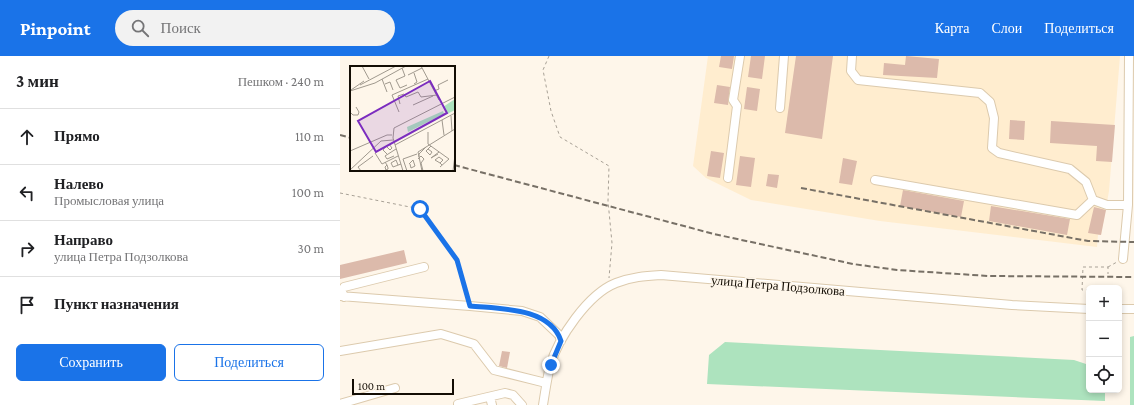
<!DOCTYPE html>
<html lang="ru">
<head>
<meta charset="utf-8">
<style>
	body { margin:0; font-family:"Crimson Pro",serif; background:#f2f2f2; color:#202124 }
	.controls { position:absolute; right:12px; bottom:12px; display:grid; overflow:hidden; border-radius:6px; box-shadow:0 2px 6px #0003 }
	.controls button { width:36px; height:36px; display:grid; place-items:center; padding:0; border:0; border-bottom:1px solid #e0e0e0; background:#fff; color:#202124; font:20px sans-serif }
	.scale { position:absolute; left:12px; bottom:10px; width:102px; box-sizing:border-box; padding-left:4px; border:2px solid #130d04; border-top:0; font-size:11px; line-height:14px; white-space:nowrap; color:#130d04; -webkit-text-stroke:3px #fef6ea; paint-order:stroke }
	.stop { position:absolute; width:12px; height:12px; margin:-9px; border:3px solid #1a73e8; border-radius:50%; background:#fff }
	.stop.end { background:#1a73e8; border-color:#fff; box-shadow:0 1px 4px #0008 }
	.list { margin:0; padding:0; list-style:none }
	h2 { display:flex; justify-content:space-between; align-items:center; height:52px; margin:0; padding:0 16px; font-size:17px }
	h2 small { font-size:13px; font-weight:400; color:#757577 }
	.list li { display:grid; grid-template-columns:26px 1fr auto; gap:12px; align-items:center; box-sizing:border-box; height:56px; padding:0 16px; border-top:1px solid #e0e0e0 }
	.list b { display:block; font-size:15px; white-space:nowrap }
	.list p { margin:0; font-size:13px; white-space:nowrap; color:#757577 }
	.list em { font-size:13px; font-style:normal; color:#757577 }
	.actions { display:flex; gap:8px; padding:12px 16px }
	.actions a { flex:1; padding:9px 0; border:1px solid #1a73e8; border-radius:6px; text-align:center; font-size:14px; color:#1a73e8 }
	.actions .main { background:#1a73e8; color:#fff }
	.icon { flex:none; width:22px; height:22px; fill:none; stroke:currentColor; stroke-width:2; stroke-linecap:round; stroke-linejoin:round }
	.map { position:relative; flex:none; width:794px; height:349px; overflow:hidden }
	header { display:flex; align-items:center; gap:24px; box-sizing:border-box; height:56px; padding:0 20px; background:#1a73e8; color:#fff }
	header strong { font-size:19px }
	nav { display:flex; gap:22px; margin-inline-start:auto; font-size:14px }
	.search { width:280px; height:36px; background:#f2f2f2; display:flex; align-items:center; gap:10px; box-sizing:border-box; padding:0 14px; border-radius:22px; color:#757577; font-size:15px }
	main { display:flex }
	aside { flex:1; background:#fff }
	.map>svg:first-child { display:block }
	.built { fill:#ffedcf }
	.green { fill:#ade3be }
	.building { fill:#dcbaab }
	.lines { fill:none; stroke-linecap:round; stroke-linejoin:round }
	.minor-casing { stroke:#dccaad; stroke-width:10 }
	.path { stroke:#a8a196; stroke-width:1; stroke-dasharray:3 3; stroke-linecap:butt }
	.minor { stroke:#fff; stroke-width:8 }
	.rail { stroke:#777066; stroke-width:2; stroke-dasharray:6 3; stroke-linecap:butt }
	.route { stroke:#1a73e8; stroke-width:5 }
	.labels { text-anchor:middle; stroke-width:3.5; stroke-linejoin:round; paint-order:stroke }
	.street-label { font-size:13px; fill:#130d04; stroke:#fef6ea }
	.inset-road { fill:none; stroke:#a0998e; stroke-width:1 }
	.view { fill:#7b2cbf; fill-opacity:0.15; stroke:#7b2cbf; stroke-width:2 }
	.inset-edge { fill:none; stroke:#130d04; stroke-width:2 }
</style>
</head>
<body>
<header>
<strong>Pinpoint</strong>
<div class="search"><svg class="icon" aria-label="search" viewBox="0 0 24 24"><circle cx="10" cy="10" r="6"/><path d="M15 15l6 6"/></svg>Поиск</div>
<nav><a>Карта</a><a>Слои</a><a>Поделиться</a></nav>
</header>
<main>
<aside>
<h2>3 мин<small>Пешком · 240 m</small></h2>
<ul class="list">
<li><svg class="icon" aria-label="ahead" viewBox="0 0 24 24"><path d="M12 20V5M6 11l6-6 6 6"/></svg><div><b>Прямо</b></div><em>110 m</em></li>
<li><svg class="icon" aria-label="left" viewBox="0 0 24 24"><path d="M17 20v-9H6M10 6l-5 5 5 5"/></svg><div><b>Налево</b><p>Промысловая улица</p></div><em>100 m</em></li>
<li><svg class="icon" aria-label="right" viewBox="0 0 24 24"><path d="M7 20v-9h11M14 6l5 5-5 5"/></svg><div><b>Направо</b><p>улица Петра Подзолкова</p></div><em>30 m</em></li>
<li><svg class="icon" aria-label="arrive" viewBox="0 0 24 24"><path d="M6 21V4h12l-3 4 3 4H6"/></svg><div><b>Пункт назначения</b></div></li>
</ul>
<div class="actions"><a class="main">Сохранить</a><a>Поделиться</a></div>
</aside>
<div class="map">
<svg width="794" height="349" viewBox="0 0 794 349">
	<rect width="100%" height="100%" fill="#fef6ea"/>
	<!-- built -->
	<path class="built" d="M 368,0 L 780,0 L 769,135 L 761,179 L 758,179 L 757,191 L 540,165 L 411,144 L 366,122 L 353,110 Z"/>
	<!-- green -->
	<path class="green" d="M 794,280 L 794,349 L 790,349 L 790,281 Z
		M 385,286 L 734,304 L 749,309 L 749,334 L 765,334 L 765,345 L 367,328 L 369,299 Z"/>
	<!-- building -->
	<path class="building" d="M 381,0 L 394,0 L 392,13 L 379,11 Z
		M 411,0 L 425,0 L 422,23 L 408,21 Z
		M 456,0 L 493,0 L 482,83 L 445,77 Z
		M 566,0 L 599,3 L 597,22 L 543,19 L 544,7 L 565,9 Z
		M 377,29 L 390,31 L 388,49 L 374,47 Z
		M 407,31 L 420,33 L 417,55 L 404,53 Z
		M 670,64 L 685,65 L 684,84 L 669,83 Z
		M 711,65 L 775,69 L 772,106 L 756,105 L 757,90 L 710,87 Z
		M 371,95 L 384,97 L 380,122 L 367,120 Z
		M 400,100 L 415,102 L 411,131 L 396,129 Z
		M 503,102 L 517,105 L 512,129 L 499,127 Z
		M 428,118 L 439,119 L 437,132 L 426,130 Z
		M 563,134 L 624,145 L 621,161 L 560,150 Z
		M 651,150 L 730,163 L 727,179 L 649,165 Z
		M 754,151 L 766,154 L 761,179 L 748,177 Z
		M 64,194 L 67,207 L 0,223 L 0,209 Z
		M 162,295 L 170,296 L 167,312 L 159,310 Z"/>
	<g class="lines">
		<defs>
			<path id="minor" d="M 512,0 L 511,15 L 518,24 L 640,37 L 650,46 L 654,62 L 652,92 L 659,97 L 730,113 L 746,126 L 753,144 L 767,149 L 788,149
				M 440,52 L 444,0
				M 388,122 L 397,50 L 393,44 L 400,0
				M 535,124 L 737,159 L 753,144
				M 783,203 L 788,149 L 789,0
				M 0,240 L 130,250 L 182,255 L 200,261 L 219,279 L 221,285
				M 4,241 L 2,235 L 4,231 L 84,211
				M 779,253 L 794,253
				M 0,295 L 101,278 L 134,288 L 154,314 L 206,327
				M 150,341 L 152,349
				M 0,348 L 55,332
				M 118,348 L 165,337 L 173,339 L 182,349
				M 203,349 C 205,336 207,323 210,310 C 218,282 248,238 276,227 C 291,221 305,220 321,219 L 672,249 L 749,253"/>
		</defs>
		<!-- minor casing -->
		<use href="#minor" class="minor-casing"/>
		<!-- path -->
		<path class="path" d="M 209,0 L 203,14 L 211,55 L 220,81 L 269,110 L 268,145 L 272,187 L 269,222
			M 0,137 L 80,153 L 117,204 L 128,241
			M 768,211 L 777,206
			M 767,232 L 767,229
			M 749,234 L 742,234 L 743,211 L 768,211 L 768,218"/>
		<!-- minor -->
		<use href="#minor" class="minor"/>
		<!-- rail -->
		<path class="rail" d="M 0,79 L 11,82
			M 114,109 L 374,178 L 513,208 L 557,214 L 649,220 L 794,221
			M 461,132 L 748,185 L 794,186"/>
	</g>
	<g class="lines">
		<!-- route -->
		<path class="route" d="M 80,153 L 117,204 L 130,250 C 159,253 210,251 221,285 L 211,309"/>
	</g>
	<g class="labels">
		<!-- street labels -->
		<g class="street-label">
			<text transform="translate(438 229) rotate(5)" y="5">улица Петра Подзолкова</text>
		</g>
	</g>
	<!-- overview -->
	<g transform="translate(10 10)">
		<rect width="105" height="105" fill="#fef6ea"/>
		<path d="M 105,33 L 105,44 L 97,48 L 93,41 ZM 93,45 L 94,48 L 58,66 L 57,61 Z" fill="#ade3be"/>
		<path class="inset-road" d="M 12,0 L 19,13M 71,0 L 89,34M 52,2 L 55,10 L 46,14 L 50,22 L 57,19M 64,7 L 67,16 L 64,18M 58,9 L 72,2M 32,13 L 37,26M 35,18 L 40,16 L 43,24M 10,19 L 46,0M 1,24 L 14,15M 0,25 L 25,17 L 56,0M 84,25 L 89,23 L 88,19 L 98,14M 50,38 L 48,30 L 54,28 L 56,31 L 68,26 L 71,31 L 87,29M 63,39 L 83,30M 0,46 L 3,49 L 8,49 L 9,46 L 6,41M 49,46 L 42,29 L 78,13M 101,50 L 102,65M 92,54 L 94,69M 78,66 L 78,78 L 99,93 L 90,101M 45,79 L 105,47M 78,83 L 82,86 L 80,89 L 76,85 L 81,80M 0,85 L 37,69 L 42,69M 25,87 L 32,98 L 48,90M 37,88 L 33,84 L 36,80 L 40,84 L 42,82 L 39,78M 88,88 L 81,92 L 89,86M 44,90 L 37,93 L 35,90 L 46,83M 69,91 L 69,88 L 76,81M 68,93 L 71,90 L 74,93 L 71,97 L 73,105M 35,96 L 37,99 L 38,102 L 38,103 L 36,104 L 35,101 L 37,99M 90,97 L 85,94 L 89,91 L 93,94 L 90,97 L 92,99M 59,98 L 63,94 L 65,100 L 61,102 L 60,98M 48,99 L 46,94 L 41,97 L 43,101 L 51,98M 0,104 L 31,75 L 43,74M 11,105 L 8,101 L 23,90M 53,105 L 43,72 L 44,62 L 105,31M 57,105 L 53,93 L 67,88M 72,105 L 68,86 L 105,63M 103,105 L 105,89"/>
		<path class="view" d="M 80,15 L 97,47 L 26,86 L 8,55 Z"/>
		<rect width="105" height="105" class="inset-edge"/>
	</g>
</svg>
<div class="controls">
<button>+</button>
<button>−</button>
<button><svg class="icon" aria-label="locate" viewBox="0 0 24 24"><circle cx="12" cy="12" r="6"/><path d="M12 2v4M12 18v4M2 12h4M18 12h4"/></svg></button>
</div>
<div class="scale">100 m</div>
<div class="stop" style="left:80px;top:153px"></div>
<div class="stop end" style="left:211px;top:309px"></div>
</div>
</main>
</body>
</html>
